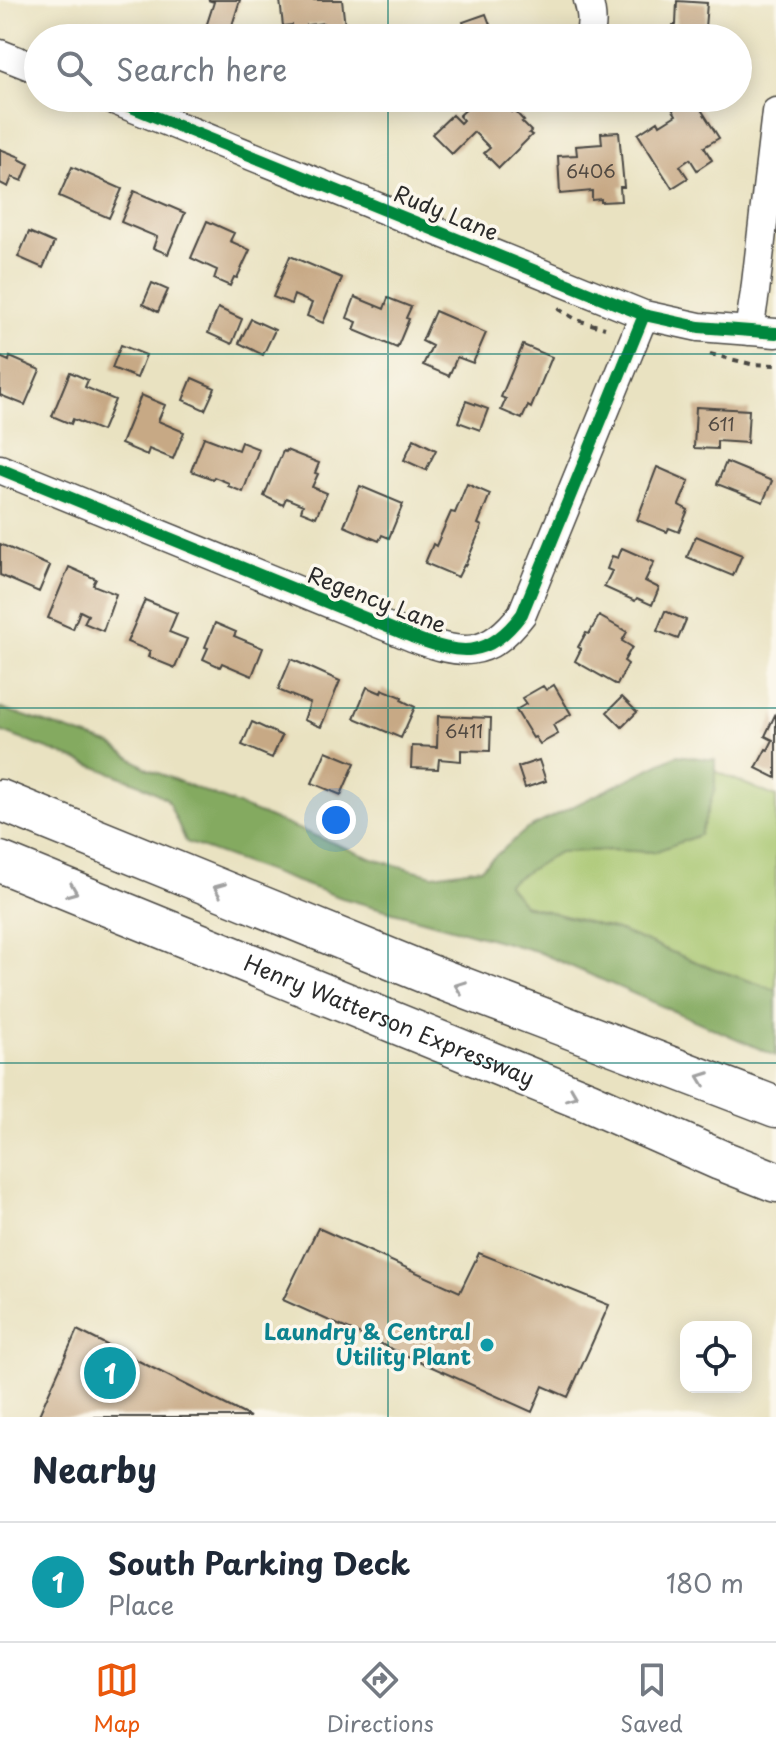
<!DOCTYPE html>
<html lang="en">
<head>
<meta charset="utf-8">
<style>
	body { margin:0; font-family:"Playpen Sans",sans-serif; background:#f6f6f7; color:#1f2937 }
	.controls { position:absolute; right:24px; bottom:24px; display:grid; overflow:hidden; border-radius:16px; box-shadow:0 4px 20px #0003 }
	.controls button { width:72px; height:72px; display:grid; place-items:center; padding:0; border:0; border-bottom:2px solid #e0e1e3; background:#fff; color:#1f2937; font:40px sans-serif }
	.you { position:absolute; left:336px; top:820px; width:28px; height:28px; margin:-20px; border:6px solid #fff; border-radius:50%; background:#1a73e8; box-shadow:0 0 0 12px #1a73e833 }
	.badge { display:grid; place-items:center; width:52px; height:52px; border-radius:50%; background:#ea580c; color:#fff; font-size:26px; font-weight:700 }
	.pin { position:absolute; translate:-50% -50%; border:4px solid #fff; box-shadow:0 2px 8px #0006 }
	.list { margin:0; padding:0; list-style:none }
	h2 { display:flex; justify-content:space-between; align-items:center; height:104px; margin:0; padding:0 32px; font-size:34px }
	h2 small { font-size:26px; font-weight:400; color:#747a83 }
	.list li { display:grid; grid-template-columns:52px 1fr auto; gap:24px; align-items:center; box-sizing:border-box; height:120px; padding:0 32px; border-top:2px solid #e0e1e3 }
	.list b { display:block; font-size:30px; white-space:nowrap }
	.list p { margin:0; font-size:26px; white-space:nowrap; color:#747a83 }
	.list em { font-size:26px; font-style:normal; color:#747a83 }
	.icon { flex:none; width:44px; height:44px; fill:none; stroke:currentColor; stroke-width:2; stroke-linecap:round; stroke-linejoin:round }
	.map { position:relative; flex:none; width:776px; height:1417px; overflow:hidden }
	.search { position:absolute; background:#fff; box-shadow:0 4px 20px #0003; left:24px; right:24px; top:24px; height:88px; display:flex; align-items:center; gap:20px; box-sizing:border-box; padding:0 28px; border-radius:44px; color:#747a83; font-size:30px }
	.sheet { height:224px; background:#fff }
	nav { display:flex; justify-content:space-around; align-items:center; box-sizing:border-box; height:112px; border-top:2px solid #e0e1e3; background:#fff; font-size:22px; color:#747a83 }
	nav a { display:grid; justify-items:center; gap:4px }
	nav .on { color:#ea580c }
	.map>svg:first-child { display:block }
	.green { fill:#a6c56d; stroke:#68784c; stroke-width:2 }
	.forest { fill:#84aa60; stroke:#586a46; stroke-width:2 }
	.building { fill:#c7a985 }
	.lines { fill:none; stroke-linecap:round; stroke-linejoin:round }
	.minor-casing { stroke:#484642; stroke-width:31 }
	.highway-casing { stroke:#484642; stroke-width:43 }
	.path { stroke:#484642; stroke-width:4; stroke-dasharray:6 6; stroke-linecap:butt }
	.minor { stroke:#fff; stroke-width:28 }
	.highway { stroke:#fff; stroke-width:40 }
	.cycleway-casing { stroke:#fbf7ec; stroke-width:17 }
	.cycleway { stroke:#00873e; stroke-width:12 }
	.oneway { stroke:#a0a0a0 }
	.grid { fill:none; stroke:#0f766e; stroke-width:2; stroke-opacity:0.55 }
	.culture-dot { fill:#0f9aa8; stroke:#fbf7ec; stroke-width:3 }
	.labels { text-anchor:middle; stroke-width:7; stroke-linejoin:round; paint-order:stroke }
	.number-label { font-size:18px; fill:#524a42 }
	.street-label { font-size:22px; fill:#2b2b2b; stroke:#fbf7ec }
	.culture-label { font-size:22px; font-weight:bold; fill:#0d838f; stroke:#fbf7ec; text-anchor:end }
</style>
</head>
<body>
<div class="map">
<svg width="776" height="1417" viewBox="0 0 776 1417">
	<rect width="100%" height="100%" fill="#fbf7ec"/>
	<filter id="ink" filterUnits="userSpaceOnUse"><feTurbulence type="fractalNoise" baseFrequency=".0125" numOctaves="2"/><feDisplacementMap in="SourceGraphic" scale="16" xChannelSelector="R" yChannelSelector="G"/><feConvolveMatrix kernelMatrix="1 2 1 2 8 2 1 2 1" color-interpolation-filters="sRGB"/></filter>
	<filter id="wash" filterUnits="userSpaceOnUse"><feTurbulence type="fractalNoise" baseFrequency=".006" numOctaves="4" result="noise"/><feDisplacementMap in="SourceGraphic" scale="32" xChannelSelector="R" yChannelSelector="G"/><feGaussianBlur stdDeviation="1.8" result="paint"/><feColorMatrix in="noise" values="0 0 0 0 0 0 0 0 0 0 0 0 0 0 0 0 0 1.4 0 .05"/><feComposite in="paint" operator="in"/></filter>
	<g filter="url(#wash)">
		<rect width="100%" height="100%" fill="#e9e2c1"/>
		<!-- green -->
		<path class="green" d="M 715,771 L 776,797 L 776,990 L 706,966 L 620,931 L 524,905 L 506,883 L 559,852 L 613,850 L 654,852 L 715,788 Z"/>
		<!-- forest -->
		<path class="forest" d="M 0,708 L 112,745 L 148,769 L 373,859 L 433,875 L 481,868 L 527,829 L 677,755 L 715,760 L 715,788 L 700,835 L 654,852 L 613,850 L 559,852 L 507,884 L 524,905 L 620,931 L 706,966 L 776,990 L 776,1056 L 536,951 L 342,898 L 186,842 L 167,799 L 138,783 L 0,731 Z"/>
		<g id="blocks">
			<!-- building -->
			<path class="building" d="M 240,0 L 229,35 L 206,27 L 214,2 L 208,0 Z
				M 280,0 L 342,0 L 345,27 L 324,30 L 323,23 L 307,25 L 308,30 L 293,31 L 292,25 L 283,26 Z
				M 677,1 L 707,3 L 705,28 L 712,28 L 711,38 L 665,38 L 666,32 L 672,33 L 673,25 L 676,25 Z
				M 486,14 L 495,38 L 450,38 L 467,31 L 463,22 Z
				M 486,98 L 494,98 L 500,104 L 502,102 L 512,112 L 514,110 L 524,121 L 522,122 L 531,131 L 529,133 L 532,135 L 499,168 L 484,153 L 490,148 L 474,132 L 452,154 L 432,134 L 452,115 L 460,123 L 463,120 L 459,116 L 471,105 L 473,107 Z
				M 668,98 L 694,98 L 719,138 L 704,147 L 712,160 L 697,170 L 690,159 L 680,166 L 688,178 L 672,188 L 638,134 L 658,121 L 660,125 L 676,115 L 666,99 Z
				M 619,132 L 624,187 L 620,187 L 621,201 L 601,202 L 601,199 L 592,200 L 592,191 L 560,194 L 558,156 L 577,155 L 576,146 L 602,144 L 601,133 Z
				M 0,149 L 20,157 L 19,159 L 29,164 L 22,181 L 12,177 L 8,187 L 0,183 Z
				M 72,167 L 122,189 L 109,218 L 59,196 Z
				M 134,191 L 185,213 L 168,254 L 153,248 L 157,237 L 121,222 Z
				M 207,221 L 234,233 L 230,241 L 250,250 L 237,278 L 234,277 L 230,286 L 214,279 L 217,270 L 191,258 Z
				M 29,232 L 54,243 L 43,268 L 18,257 Z
				M 290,256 L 342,278 L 323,323 L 307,316 L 312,303 L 294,295 L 291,304 L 273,297 Z
				M 152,283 L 168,290 L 158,312 L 143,304 Z
				M 355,297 L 384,309 L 388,298 L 411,307 L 406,318 L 409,319 L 397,348 L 354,330 L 357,322 L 347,318 Z
				M 218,308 L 242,319 L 232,344 L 208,333 Z
				M 435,311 L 486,333 L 473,363 L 457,357 L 449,376 L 423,365 L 432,346 L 422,341 Z
				M 251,319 L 275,330 L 263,355 L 239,343 Z
				M 121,345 L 146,355 L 137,378 L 112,368 Z
				M 523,345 L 552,357 L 531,408 L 528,406 L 522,419 L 501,410 L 506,399 L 501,397 Z
				M 0,357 L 9,361 L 10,357 L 40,370 L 25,405 L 0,395 Z
				M 70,372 L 88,380 L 85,387 L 115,400 L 102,431 L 73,419 L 71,424 L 52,416 Z
				M 192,378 L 215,388 L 205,410 L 183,400 Z
				M 141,395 L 165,405 L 158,421 L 184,432 L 173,459 L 149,449 L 147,455 L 121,444 Z
				M 466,401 L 488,409 L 480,430 L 458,422 Z
				M 696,407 L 749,410 L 747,443 L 717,441 L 717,449 L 694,448 Z
				M 204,437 L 238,450 L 241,442 L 259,449 L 243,492 L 228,486 L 229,483 L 214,477 L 213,479 L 191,471 Z
				M 414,439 L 436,450 L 426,470 L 404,460 Z
				M 286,450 L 319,463 L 315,473 L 318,474 L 312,487 L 327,493 L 316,517 L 301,511 L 303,505 L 286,498 L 283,505 L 264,496 L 283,451 L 285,452 Z
				M 726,462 L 772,481 L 763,502 L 717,484 Z
				M 657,467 L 689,481 L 679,505 L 688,510 L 679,532 L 669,528 L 667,532 L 637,520 Z
				M 467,484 L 490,494 L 478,524 L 482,526 L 465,566 L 464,565 L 458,577 L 425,563 L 433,544 L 436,546 L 451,512 L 455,513 Z
				M 360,486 L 403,504 L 389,538 L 382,535 L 379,541 L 344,526 Z
				M 696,536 L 742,555 L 733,576 L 687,557 Z
				M 0,544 L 50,566 L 39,592 L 0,575 Z
				M 622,548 L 654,562 L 645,581 L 659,588 L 652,605 L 637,598 L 635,601 L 604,587 L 612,571 L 607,569 L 612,556 L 618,558 Z
				M 69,567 L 96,579 L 93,585 L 116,594 L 103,631 L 84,623 L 88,615 L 80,611 L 73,629 L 48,618 Z
				M 145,600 L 177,613 L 169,632 L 187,639 L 175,668 L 148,657 L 150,651 L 127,642 Z
				M 665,611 L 686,620 L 678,639 L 657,631 Z
				M 599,616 L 627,632 L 622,641 L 632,647 L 624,661 L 628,664 L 617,685 L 575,661 L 581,649 L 578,647 L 586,633 L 589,634 Z
				M 215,623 L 236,632 L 234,636 L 263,648 L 252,676 L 222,663 L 220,667 L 203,659 L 208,648 L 205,647 Z
				M 291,659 L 340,681 L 321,727 L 304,720 L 310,703 L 278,690 Z
				M 554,685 L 571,714 L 553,725 L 558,734 L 540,744 L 535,737 L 533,738 L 516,710 L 526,704 L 522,698 L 543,686 L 546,690 Z
				M 367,687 L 381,693 L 382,689 L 402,697 L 401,700 L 415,707 L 401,738 L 354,718 Z
				M 622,697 L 637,712 L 622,727 L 607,712 Z
				M 776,713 L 776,778 L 756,768 L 766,749 L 768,750 L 773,740 L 765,736 Z
				M 438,716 L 491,718 L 490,751 L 461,750 L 461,761 L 439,759 L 438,769 L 411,768 L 412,746 L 437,747 Z
				M 252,722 L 282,736 L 272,758 L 242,745 Z
				M 326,751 L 355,763 L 341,795 L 312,783 Z
				M 539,760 L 546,781 L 525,788 L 518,767 Z
				M 318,1228 L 460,1292 L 479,1253 L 609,1305 L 568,1397 L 543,1386 L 532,1412 L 283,1300 Z
				M 77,1330 L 250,1417 L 38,1417 Z"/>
		</g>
	</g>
	<g filter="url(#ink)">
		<use href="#blocks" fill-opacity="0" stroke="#484642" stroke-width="2"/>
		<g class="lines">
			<defs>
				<path id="minor" d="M 588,0 C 592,13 594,26 588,38
					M 0,54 L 38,69
					M 109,98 L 644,315 L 699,327 L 776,333
					M 749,331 L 755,292 L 776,112
					M 0,469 L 412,637 C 461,655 487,660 522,614 L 644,315"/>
				<g id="highway">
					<path d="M 0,800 L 430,975 L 776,1107"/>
					<path id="s1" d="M 0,862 L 589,1102 L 720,1160 L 776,1182"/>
				</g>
			</defs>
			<!-- minor casing -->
			<use href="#minor" class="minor-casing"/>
			<!-- highway casing -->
			<use href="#highway" class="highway-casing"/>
			<!-- path -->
			<path class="path" d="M 69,98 L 85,105
				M 558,309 L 577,320 L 605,328
				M 710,354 L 751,364 L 776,365"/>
			<!-- minor -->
			<use href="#minor" class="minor"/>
			<!-- highway -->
			<use href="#highway" class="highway"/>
			<defs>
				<path id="cycleway" d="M 109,98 L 644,315 L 699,327 L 776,333
					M 0,469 L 412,637 C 461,655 487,660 522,614 L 644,315"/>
			</defs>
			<!-- cycleway casing -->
			<use href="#cycleway" class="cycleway-casing"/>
			<!-- cycleway -->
			<use href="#cycleway" class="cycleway"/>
		</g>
		<!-- one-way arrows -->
		<defs><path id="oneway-chevron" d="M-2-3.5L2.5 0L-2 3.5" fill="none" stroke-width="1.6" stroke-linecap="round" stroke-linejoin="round" transform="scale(2)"/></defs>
		<g class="oneway">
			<use href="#oneway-chevron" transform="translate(219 889) rotate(-158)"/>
			<use href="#oneway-chevron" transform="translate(72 891) rotate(22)"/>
			<use href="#oneway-chevron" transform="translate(460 987) rotate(-159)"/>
			<use href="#oneway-chevron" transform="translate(703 1078) rotate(-159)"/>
			<use href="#oneway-chevron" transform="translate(572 1095) rotate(22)"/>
		</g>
	</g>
	<!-- grid -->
	<path class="grid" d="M 388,0 L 388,38M 388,98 L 388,1417M 0,354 L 776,354M 0,708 L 776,708M 0,1063 L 776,1063"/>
	<!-- markers -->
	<circle class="culture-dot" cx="487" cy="1345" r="8"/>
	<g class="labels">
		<!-- number labels -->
		<g class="number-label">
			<text x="591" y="178">6406</text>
			<text x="721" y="431">611</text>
			<text x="464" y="738">6411</text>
		</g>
		<!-- street labels -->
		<g class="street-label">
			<text transform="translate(446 213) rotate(22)" y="8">Rudy Lane</text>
			<text transform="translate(377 600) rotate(21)" y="8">Regency Lane</text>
			<text dy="8" stroke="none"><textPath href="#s1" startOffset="420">Henry Watterson Expressway</textPath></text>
		</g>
		<!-- culture labels -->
		<g class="culture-label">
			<text x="471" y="1340">Laundry &amp; Central<tspan x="471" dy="25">Utility Plant</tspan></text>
		</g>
	</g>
</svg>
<div class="controls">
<button><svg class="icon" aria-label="locate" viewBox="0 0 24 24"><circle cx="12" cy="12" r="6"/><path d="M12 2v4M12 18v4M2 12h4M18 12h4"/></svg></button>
</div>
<div class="you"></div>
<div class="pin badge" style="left:110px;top:1373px;background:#0f9aa8">1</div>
<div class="search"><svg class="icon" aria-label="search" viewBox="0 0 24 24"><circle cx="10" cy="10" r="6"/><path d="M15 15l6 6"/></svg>Search here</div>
</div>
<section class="sheet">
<h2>Nearby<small></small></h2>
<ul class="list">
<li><span class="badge" style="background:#0f9aa8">1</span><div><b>South Parking Deck</b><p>Place</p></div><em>180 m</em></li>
</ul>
</section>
<nav>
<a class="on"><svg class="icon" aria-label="map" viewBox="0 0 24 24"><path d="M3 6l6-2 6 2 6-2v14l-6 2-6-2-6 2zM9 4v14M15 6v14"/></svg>Map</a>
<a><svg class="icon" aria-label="directions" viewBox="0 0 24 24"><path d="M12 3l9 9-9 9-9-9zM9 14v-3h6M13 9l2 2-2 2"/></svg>Directions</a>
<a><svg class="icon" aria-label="saved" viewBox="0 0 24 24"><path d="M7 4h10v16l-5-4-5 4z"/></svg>Saved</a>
</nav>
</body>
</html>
